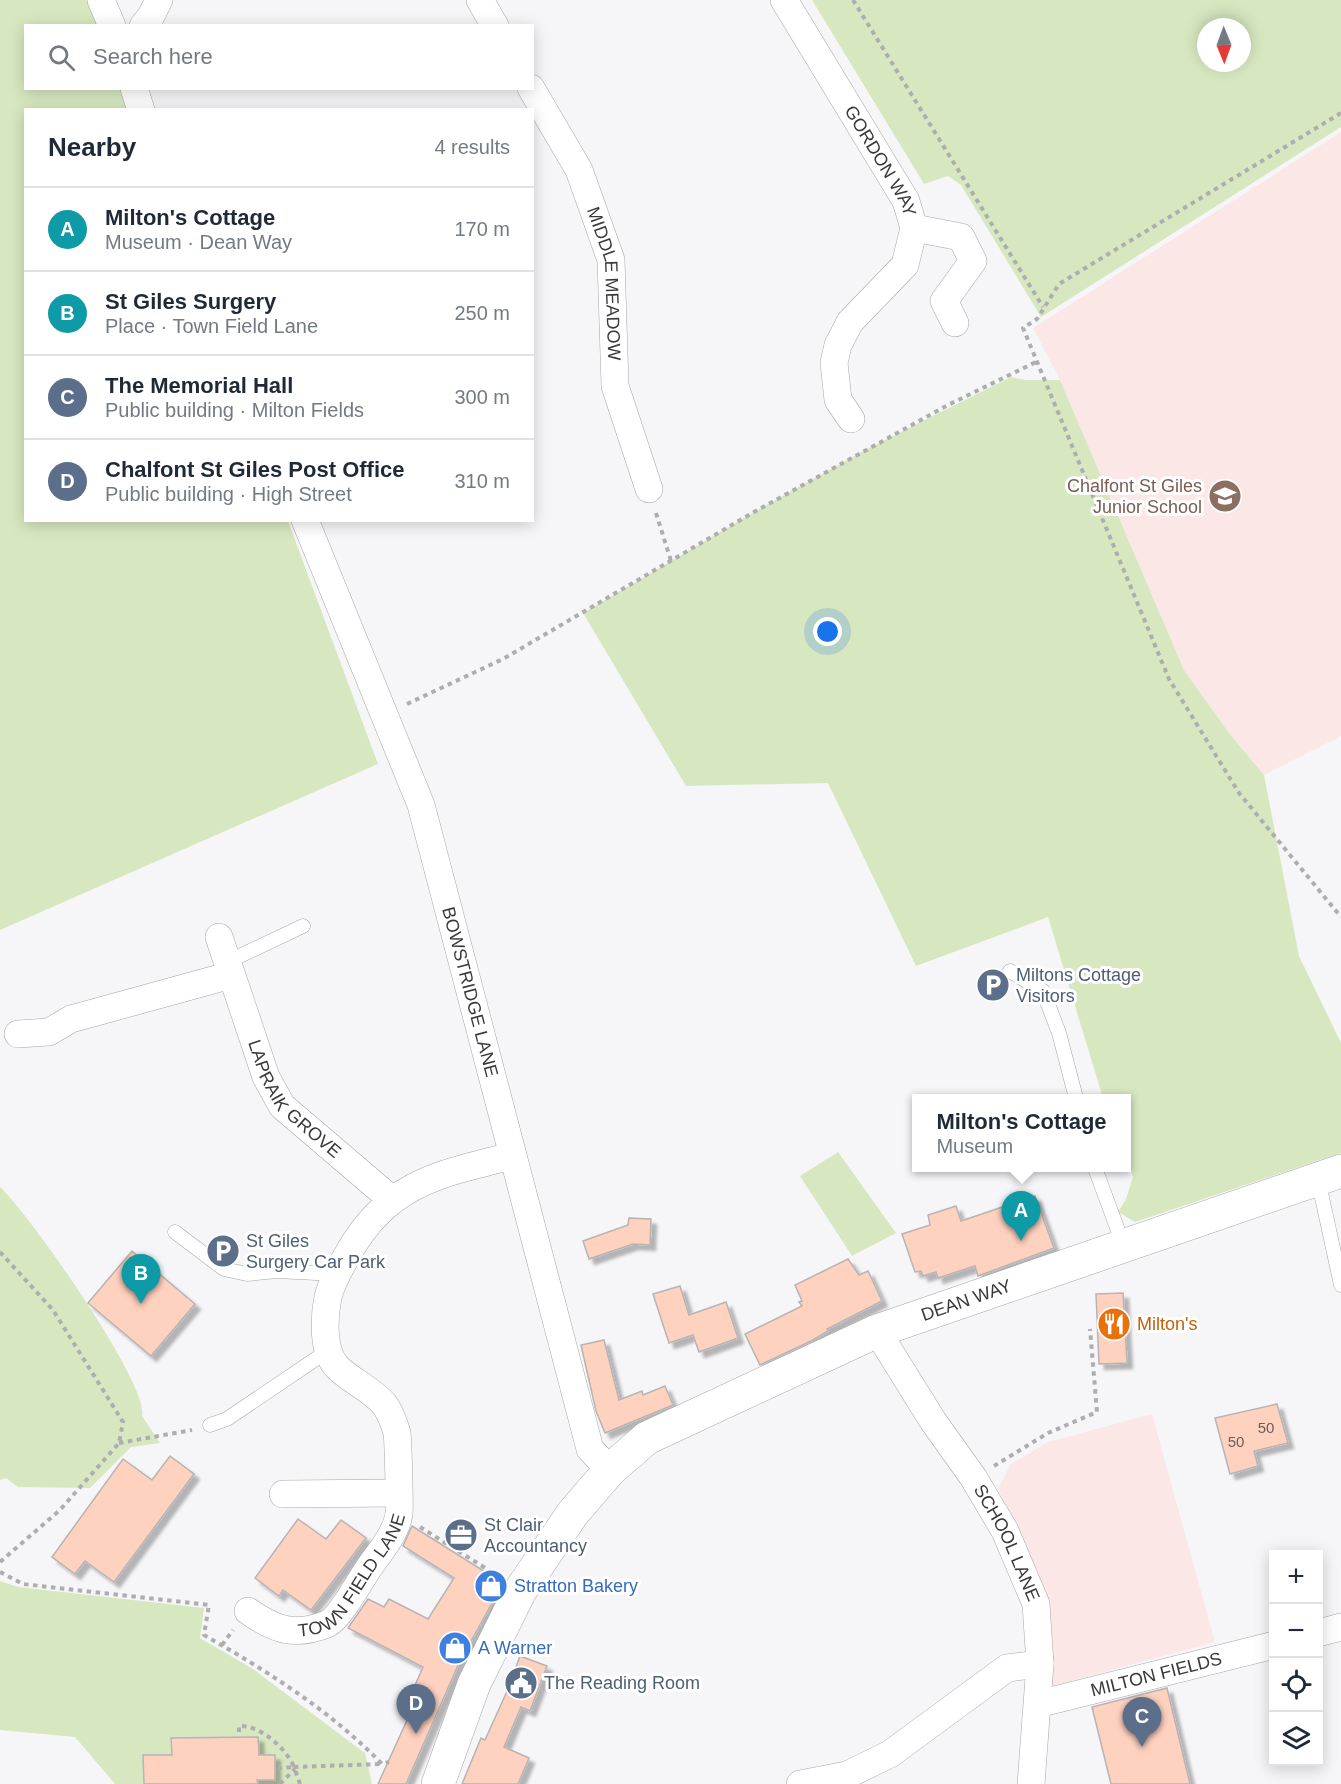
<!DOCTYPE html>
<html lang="en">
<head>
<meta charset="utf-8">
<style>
	body { margin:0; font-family:Arial,sans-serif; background:#f6f6f7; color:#1f2937 }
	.controls { position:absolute; right:18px; bottom:18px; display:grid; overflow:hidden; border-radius:0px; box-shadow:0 3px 15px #0003 }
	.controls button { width:54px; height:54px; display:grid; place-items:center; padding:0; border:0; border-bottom:2px solid #e0e1e3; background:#fff; color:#1f2937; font:30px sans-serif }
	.compass { position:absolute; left:1197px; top:18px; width:54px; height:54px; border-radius:50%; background:#fff; box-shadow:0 3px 15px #0003; rotate:179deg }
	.you { position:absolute; left:828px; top:632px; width:21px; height:21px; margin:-15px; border:4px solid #fff; border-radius:50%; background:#1a73e8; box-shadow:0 0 0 9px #1a73e833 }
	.badge { display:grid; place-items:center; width:39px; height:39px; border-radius:50%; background:#111827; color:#fff; font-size:20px; font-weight:700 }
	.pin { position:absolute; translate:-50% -50px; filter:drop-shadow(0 2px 3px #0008) }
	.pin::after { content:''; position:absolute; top:32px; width:21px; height:18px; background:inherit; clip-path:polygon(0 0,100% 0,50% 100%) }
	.popup { position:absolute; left:912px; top:1094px; width:219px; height:78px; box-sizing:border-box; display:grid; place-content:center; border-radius:0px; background:#fff; filter:drop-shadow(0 2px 4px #0005); font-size:20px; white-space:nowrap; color:#747a83 }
	.popup b { font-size:22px; color:#1f2937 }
	.popup::after { content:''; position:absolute; left:50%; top:100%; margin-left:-12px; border:12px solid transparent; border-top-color:#fff }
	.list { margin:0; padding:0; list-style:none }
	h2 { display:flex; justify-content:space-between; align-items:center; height:78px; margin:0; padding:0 24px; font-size:26px }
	h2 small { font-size:20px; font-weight:400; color:#747a83 }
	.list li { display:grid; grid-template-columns:39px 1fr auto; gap:18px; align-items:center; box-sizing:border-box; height:84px; padding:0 24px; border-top:2px solid #e0e1e3 }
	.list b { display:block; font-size:22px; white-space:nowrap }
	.list p { margin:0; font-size:20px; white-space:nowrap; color:#747a83 }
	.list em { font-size:20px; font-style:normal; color:#747a83 }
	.icon { flex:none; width:33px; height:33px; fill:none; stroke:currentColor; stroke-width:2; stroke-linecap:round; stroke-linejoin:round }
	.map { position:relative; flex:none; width:1341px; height:1784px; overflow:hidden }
	.search { position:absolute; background:#fff; box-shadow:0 3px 15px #0003; left:24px; top:24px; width:510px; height:66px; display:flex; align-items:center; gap:15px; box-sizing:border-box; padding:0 21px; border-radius:0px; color:#747a83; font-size:22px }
	.panel { position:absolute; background:#fff; box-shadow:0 3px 15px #0003; left:24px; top:108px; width:510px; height:414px; border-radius:0px }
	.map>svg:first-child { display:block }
	.education { fill:#fce7e7 }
	.green { fill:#d7e8c0; fill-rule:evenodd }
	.building { fill:#ffd1bf; stroke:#b7b4b3; stroke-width:1.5; filter:url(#shadow) }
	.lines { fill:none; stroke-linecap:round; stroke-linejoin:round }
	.service-casing { stroke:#a6a6a9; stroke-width:15 }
	.minor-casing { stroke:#a6a6a9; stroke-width:28 }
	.tertiary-casing { stroke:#a6a6a9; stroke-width:34 }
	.path { stroke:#aeaeb0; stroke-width:4; stroke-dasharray:4.5 4.5; stroke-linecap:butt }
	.service { stroke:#fff; stroke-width:14 }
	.minor { stroke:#fff; stroke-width:27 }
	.tertiary { stroke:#fff; stroke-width:33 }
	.labels { text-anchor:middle; stroke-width:6; stroke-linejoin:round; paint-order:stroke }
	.number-label { font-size:15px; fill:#6a5f5b }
	.street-label { font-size:18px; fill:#39393a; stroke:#fff }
	.education-label { font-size:18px; fill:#785e54; stroke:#fff; text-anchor:end }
	.service-label { font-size:18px; fill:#4e5e75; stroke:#fff; text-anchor:start }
	.food-label { font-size:18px; fill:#c56008; stroke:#fff; text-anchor:start }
	.shop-label { font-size:18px; fill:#366cbe; stroke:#fff; text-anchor:start }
</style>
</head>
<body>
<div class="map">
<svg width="1341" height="1784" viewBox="0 0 1341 1784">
	<defs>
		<filter id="shadow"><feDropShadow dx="5.5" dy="5.5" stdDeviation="1.5" flood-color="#0004"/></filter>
	</defs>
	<rect width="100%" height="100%" fill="#f6f6f9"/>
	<!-- education -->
	<path class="education" d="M 1341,132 L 1341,736 L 1264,775 L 1229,733 L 1184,670 L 1060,380 L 1033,328 Z
		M 1152,1414 L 1215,1642 L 1052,1686 L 1047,1608 L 998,1488 L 1011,1464 L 1048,1442 Z"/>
	<!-- green -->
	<path class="green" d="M 0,0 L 97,0 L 107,25 L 26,26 L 26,88 L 130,89 L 137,109 L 26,110 L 26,520 L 288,521 L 378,764 L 0,930 Z
		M 812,0 L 1341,0 L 1341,127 L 1041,317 L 961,185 L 948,176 L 924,184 ZM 1206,27 L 1242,27 L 1242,63 L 1206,63 Z
		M 1011,377 L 1026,380 L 1060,380 L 1184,670 L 1229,733 L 1264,775 L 1299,956 L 1341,1043 L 1341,1153 L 1135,1222 L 1118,1212 L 1126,1199 L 1133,1177 L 1126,1153 L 1126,1098 L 1103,1098 L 1048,917 L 916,966 L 828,783 L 686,786 L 583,613 L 754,512 L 867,449 Z
		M 838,1152 L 896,1233 L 852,1256 L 800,1176 Z
		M 0,1187 C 28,1212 151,1387 142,1416 L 160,1443 L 131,1447 L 90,1488 L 18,1487 L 6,1478 L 0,1480 Z
		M 0,1581 L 18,1587 L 204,1608 L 200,1638 L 253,1669 L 365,1753 L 372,1784 L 115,1784 L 75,1737 L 0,1730 Z"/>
	<!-- building -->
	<path class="building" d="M 1035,1196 L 1054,1248 L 978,1276 L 975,1266 L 938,1278 L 936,1272 L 923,1276 L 921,1271 L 915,1272 L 902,1234 L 930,1225 L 928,1215 L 956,1206 L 961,1221 Z
		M 629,1218 L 651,1219 L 650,1245 L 633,1244 L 589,1259 L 583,1241 L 628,1225 Z
		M 132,1251 L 195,1304 L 151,1356 L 88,1303 Z
		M 848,1259 L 859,1275 L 868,1271 L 882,1301 L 827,1329 L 828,1331 L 811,1341 L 760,1365 L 745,1334 L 802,1306 L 799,1302 L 802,1301 L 795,1285 Z
		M 680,1286 L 689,1315 L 726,1302 L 738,1338 L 699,1352 L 693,1335 L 669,1343 L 653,1294 Z
		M 1123,1293 L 1127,1363 L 1099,1364 L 1096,1294 Z
		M 604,1340 L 619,1400 L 642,1391 L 643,1395 L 665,1386 L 673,1405 L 605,1433 L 596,1411 L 581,1345 Z
		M 1277,1404 L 1288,1443 L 1254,1451 L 1258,1466 L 1230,1474 L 1215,1418 Z
		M 170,1456 L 194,1474 L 114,1582 L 85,1561 L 75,1574 L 52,1557 L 123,1459 L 152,1480 Z
		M 298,1519 L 326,1539 L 341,1520 L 366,1538 L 311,1610 L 283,1590 L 279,1596 L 255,1578 Z
		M 412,1526 L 503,1583 L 459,1663 L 406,1784 L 378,1784 L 408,1718 L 402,1715 L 423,1667 L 348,1628 L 368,1599 L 384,1607 L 389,1599 L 428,1619 L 454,1578 L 403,1546 Z
		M 520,1656 L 547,1666 L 530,1711 L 521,1707 L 504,1747 L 529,1758 L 518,1784 L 462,1784 L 481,1738 L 485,1740 L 508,1689 Z
		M 1167,1688 L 1190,1784 L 1111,1784 L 1092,1707 Z
		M 258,1737 L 259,1755 L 275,1755 L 275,1780 L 257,1780 L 258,1784 L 144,1784 L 143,1755 L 172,1755 L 171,1738 Z"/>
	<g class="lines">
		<defs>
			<path id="service" d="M 227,962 L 303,926
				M 1010,971 L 1043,991 L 1059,1033 L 1076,1098
				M 1095,1168 L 1123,1244
				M 1318,1179 L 1341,1285
				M 175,1232 L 224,1269 L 247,1274 L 277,1271 L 336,1274
				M 210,1425 L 227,1419 L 329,1350"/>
			<g id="minor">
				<path d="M 101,0 L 112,26"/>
				<path d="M 480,0 L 495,26"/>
				<path id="s1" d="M 784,0 L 906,201 L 914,228 L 905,265 L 850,322 L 838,345 L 834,363 L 838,400 L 851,419"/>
				<path d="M 143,26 L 151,16 L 159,0"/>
				<path d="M 134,88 L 141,110"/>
				<path id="s2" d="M 531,88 L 579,170 L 611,260 L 615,386 L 649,489"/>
				<path d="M 914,228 L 961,237 L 973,261 L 944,301 L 955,323"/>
				<path id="s3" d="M 305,520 L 421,805 L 590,1449 L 610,1470"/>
				<path id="s4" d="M 219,937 L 266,1077 L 282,1106 L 391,1199"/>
				<path d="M 18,1034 L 49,1032 L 71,1019 L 231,975"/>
				<path id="s5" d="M 877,1331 L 933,1421 L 973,1477 L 1005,1531 L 1036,1604 L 1040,1664 L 1031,1784"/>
				<path d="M 283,1494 L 398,1493"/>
				<path id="s6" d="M 248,1611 C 275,1630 295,1637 327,1624 C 339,1619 360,1581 368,1569 C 379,1553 396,1534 399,1514 C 400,1508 398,1439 397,1433 C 395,1425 389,1410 384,1404 C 371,1389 351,1381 337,1367 C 322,1351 324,1317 328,1297 C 332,1281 341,1266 349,1252 C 388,1183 440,1174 511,1156"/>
				<path d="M 1318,1633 L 1341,1627"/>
				<path id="s7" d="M 1038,1704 L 1274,1645"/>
				<path d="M 800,1784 L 847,1775 L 890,1754 L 1007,1668 L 1040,1664"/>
			</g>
			<g id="tertiary">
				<path id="s8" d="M 438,1784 L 474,1684 L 520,1591 L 573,1513 L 610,1470 L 647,1438 L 877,1331 L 1341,1171"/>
			</g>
		</defs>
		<!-- service casing -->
		<use href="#service" class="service-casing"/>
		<!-- minor casing -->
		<use href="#minor" class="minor-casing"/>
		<!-- tertiary casing -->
		<use href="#tertiary" class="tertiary-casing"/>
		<!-- path -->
		<path class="path" d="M 853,0 L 1043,307
			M 1341,113 L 1059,284 L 1037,319 L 1023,328 L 1169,679 L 1239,793 L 1341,917
			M 656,513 L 671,561
			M 407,704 L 503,659 L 754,512 L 948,405 L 1038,361
			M 0,1252 L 53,1310 L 123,1422 L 119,1443 L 60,1510 L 0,1562
			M 119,1443 L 192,1430
			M 994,1466 L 1048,1433 L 1097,1412 L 1090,1329
			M 420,1527 L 498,1576
			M 0,1572 L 23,1584 L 209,1605 L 204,1635 C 267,1671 331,1711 382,1764 L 389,1762
			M 222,1645 L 233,1630
			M 239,1732 L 239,1726 C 260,1725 286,1748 294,1767 L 278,1768
			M 280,1784 L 295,1769
			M 300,1784 L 294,1767 L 382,1764"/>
		<!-- service -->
		<use href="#service" class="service"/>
		<!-- minor -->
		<use href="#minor" class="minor"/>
		<!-- tertiary -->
		<use href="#tertiary" class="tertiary"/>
	</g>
	<!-- icons -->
	<defs>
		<symbol id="school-disc" viewBox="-11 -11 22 22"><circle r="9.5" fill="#8d6e63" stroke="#fff"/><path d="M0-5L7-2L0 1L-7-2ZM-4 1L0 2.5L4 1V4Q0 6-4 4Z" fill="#fff"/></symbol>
		<symbol id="parking-disc" viewBox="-11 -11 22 22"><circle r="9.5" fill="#5c6f8a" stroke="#fff"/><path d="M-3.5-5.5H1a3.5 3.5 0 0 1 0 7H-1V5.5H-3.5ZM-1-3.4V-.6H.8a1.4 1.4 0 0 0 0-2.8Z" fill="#fff"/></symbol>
		<symbol id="restaurant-disc" viewBox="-11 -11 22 22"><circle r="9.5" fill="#e8710a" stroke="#fff"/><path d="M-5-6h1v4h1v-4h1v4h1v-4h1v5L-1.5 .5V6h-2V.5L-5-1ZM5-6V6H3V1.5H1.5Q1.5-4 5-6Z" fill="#fff"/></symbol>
		<symbol id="office-disc" viewBox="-11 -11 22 22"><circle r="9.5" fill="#5c6f8a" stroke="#fff"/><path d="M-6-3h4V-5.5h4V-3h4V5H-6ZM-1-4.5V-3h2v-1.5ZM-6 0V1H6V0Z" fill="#fff"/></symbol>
		<symbol id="shop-disc" viewBox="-11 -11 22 22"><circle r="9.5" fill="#3f7fe0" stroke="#fff"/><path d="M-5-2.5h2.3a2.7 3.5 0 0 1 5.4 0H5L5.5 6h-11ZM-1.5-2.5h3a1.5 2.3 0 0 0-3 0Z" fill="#fff"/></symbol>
		<symbol id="civic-disc" viewBox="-11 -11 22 22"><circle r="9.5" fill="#5c6f8a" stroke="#fff"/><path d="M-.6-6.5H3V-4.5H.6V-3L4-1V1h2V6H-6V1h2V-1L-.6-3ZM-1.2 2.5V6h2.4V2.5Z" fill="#fff"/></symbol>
	</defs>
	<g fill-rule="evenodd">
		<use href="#school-disc" x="1206" y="477" width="38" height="38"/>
		<use href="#parking-disc" x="974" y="966" width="38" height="38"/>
		<use href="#parking-disc" x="204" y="1232" width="38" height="38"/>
		<use href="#restaurant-disc" x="1095" y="1305" width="38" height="38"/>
		<use href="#office-disc" x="442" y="1516" width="38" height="38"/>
		<use href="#shop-disc" x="472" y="1567" width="38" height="38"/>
		<use href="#shop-disc" x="436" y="1629" width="38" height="38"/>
		<use href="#civic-disc" x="502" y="1664" width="38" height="38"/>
	</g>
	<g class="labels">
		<!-- number labels -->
		<g class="number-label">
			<text x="1266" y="1433">50</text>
			<text x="1236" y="1447">50</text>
		</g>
		<!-- street labels -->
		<g class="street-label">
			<text dy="6" stroke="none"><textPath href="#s1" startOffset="188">GORDON WAY</textPath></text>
			<text dy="6" stroke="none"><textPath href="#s2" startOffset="213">MIDDLE MEADOW</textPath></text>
			<text dy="6" stroke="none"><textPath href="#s3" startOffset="501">BOWSTRIDGE LANE</textPath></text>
			<text dy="6" stroke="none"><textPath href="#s4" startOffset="182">LAPRAIK GROVE</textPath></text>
			<text dy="6" stroke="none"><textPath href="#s8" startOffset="758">DEAN WAY</textPath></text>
			<text dy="6" stroke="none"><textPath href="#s5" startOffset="249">SCHOOL LANE</textPath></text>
			<text dy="6" stroke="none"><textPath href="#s6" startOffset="136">TOWN FIELD LANE</textPath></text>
			<text dy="6" stroke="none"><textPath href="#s7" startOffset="122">MILTON FIELDS</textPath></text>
		</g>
		<!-- education labels -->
		<g class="education-label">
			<text x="1202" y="492">Chalfont St Giles<tspan x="1202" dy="21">Junior School</tspan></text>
		</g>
		<!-- service labels -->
		<g class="service-label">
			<text x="1016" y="981">Miltons Cottage<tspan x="1016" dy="21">Visitors</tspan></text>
			<text x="246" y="1247">St Giles<tspan x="246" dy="21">Surgery Car Park</tspan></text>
			<text x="484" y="1531">St Clair<tspan x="484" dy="21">Accountancy</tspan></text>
			<text x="544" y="1689">The Reading Room</text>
		</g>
		<!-- food labels -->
		<g class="food-label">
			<text x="1137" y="1330">Milton's</text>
		</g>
		<!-- shop labels -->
		<g class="shop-label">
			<text x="514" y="1592">Stratton Bakery</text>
			<text x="478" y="1654">A Warner</text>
		</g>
	</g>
</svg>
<div class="controls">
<button>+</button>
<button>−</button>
<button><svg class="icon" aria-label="locate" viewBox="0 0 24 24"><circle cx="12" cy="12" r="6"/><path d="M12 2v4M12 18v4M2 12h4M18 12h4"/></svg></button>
<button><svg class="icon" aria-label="layers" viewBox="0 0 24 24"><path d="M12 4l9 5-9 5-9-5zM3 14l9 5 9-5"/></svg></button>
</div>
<svg class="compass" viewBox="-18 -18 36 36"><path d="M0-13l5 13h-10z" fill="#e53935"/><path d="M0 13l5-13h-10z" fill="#747a83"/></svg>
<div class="you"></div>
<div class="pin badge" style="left:1021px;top:1241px;background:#0f9aa8">A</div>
<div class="popup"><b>Milton's Cottage</b>Museum</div>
<div class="pin badge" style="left:141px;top:1304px;background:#0f9aa8">B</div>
<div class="pin badge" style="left:1142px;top:1747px;background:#5c6f8a">C</div>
<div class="pin badge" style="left:416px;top:1734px;background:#5c6f8a">D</div>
<div class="search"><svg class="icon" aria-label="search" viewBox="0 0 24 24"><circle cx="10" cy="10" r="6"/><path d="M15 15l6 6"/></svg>Search here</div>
<section class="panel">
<h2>Nearby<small>4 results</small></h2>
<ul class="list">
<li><span class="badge" style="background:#0f9aa8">A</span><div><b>Milton's Cottage</b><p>Museum · Dean Way</p></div><em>170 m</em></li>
<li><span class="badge" style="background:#0f9aa8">B</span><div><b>St Giles Surgery</b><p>Place · Town Field Lane</p></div><em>250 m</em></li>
<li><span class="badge" style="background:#5c6f8a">C</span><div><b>The Memorial Hall</b><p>Public building · Milton Fields</p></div><em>300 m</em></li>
<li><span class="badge" style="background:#5c6f8a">D</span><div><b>Chalfont St Giles Post Office</b><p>Public building · High Street</p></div><em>310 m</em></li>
</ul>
</section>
</div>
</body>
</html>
